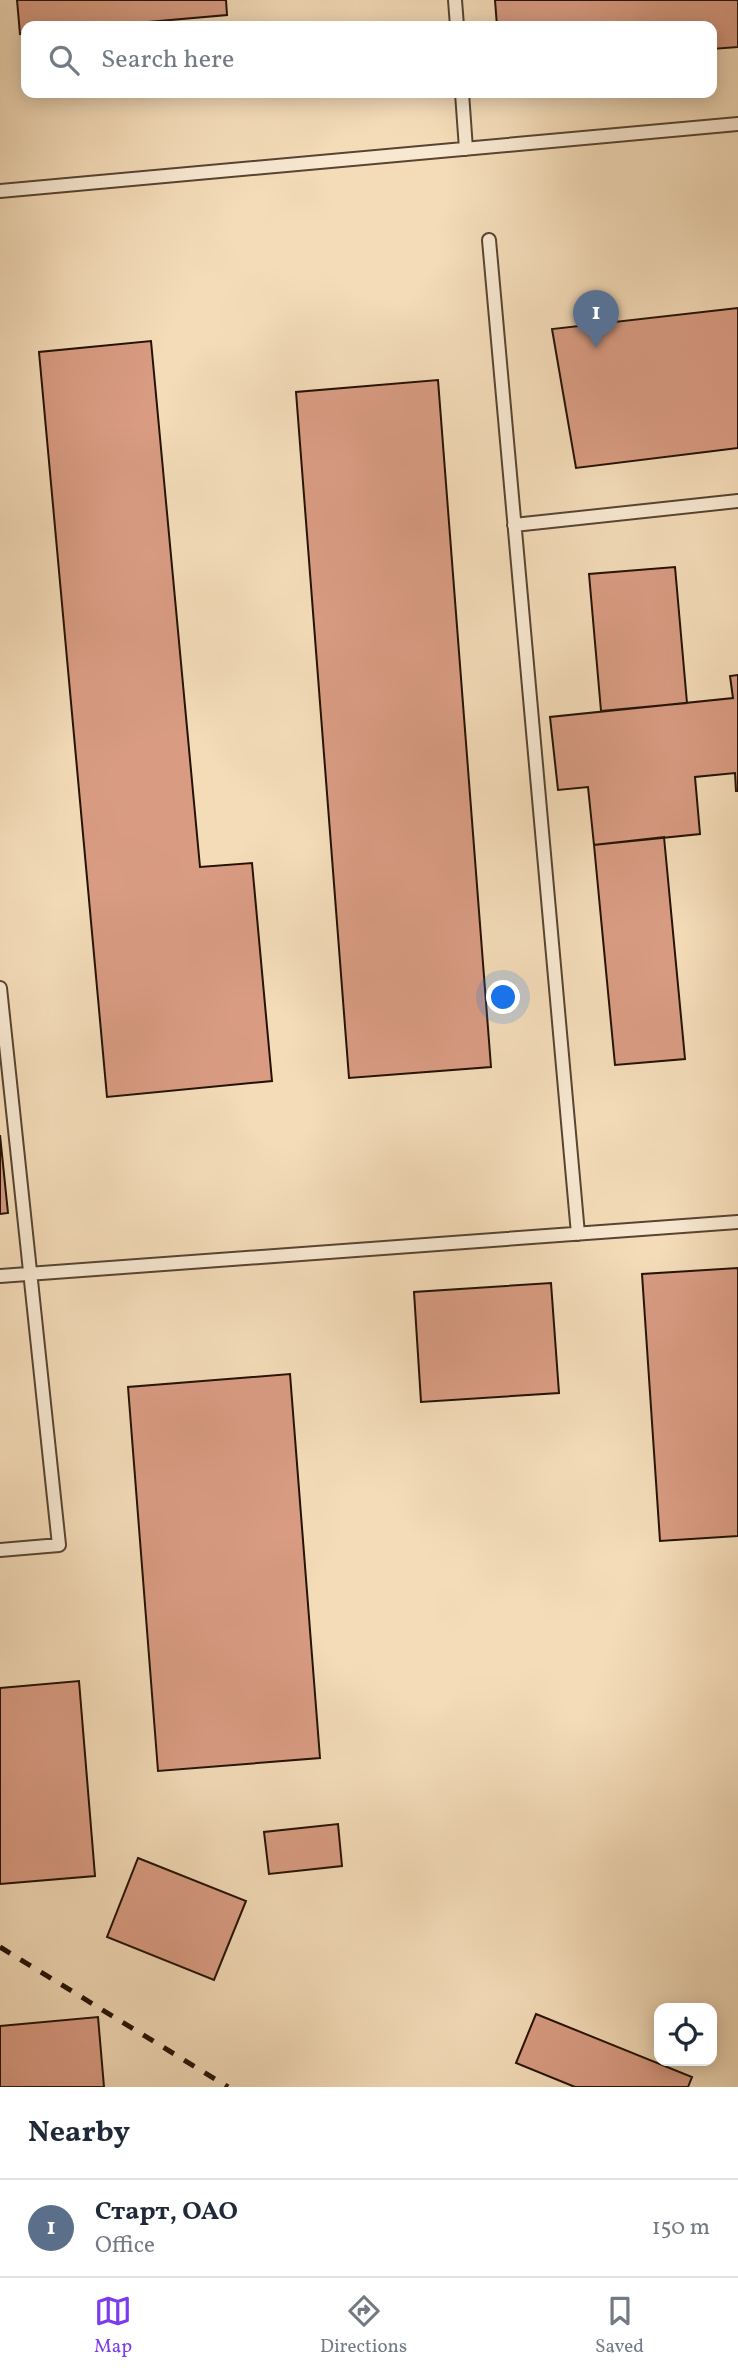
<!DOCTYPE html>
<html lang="en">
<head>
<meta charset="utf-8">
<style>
	body { margin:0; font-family:Vollkorn,serif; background:#f2f2f3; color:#1f2937 }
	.controls { position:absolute; right:21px; bottom:21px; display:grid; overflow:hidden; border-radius:14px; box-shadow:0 4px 18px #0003 }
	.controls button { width:63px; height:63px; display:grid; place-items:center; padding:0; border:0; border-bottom:2px solid #e0e1e3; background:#fff; color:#1f2937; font:35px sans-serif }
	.you { position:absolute; left:504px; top:998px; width:24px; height:24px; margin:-18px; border:5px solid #fff; border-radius:50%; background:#1a73e8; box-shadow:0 0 0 10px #1a73e833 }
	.badge { display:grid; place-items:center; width:46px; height:46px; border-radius:50%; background:#7c3aed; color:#fff; font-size:23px; font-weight:700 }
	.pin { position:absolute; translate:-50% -58px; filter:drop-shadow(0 2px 4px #0008) }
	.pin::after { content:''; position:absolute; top:37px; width:24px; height:21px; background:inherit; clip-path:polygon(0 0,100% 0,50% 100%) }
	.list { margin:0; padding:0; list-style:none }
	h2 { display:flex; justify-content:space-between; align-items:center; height:91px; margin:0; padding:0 28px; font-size:30px }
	h2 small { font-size:23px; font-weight:400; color:#747a83 }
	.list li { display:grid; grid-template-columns:46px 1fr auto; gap:21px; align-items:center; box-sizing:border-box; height:98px; padding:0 28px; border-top:2px solid #e0e1e3 }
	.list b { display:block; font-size:26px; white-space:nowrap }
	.list p { margin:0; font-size:23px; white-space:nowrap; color:#747a83 }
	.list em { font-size:23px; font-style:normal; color:#747a83 }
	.icon { flex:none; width:38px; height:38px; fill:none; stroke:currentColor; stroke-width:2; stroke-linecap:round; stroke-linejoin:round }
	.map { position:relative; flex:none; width:738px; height:2087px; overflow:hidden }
	.search { position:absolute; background:#fff; box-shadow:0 4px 18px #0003; left:21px; right:21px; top:21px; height:77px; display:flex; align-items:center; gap:18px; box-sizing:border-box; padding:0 24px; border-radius:14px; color:#747a83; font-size:26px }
	.sheet { height:189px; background:#fff }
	nav { display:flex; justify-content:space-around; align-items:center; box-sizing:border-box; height:98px; border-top:2px solid #e0e1e3; background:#fff; font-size:19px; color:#747a83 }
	nav a { display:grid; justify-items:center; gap:4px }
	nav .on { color:#7c3aed }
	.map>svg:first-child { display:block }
	.building { fill:#d99c83; stroke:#241204; stroke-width:2 }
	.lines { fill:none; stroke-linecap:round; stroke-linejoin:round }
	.lane-casing { stroke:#584431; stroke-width:16 }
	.lane { stroke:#f8e8d2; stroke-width:12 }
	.rail { stroke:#241204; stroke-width:5; stroke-dasharray:12 12; stroke-linecap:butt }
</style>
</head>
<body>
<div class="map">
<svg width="738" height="2087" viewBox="0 0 738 2087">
	<rect width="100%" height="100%" fill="#f4dcb9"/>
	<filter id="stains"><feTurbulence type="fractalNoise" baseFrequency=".00286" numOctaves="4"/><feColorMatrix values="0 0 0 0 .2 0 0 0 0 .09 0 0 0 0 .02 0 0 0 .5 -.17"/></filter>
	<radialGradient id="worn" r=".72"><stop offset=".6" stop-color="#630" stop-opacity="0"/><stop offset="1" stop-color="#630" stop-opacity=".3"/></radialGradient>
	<!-- building -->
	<path class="building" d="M 17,0 L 226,0 L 227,15 L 102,26 L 26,26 L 26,33 L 20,34 Z
		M 495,0 L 738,0 L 738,47 L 712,49 L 712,26 L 497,26 Z
		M 738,308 L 738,448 L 576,468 L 552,329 Z
		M 151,341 L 200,867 L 252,863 L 272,1081 L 107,1097 L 39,352 Z
		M 438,380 L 491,1067 L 349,1078 L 296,392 Z
		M 675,567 L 687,703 L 601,711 L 589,574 Z
		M 738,675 L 738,791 L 736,791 L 735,773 L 695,777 L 700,834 L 594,845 L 588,787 L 558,790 L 550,717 L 733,698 L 730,676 Z
		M 664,837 L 685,1059 L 615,1065 L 594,845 Z
		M 0,1135 L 8,1213 L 0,1214 Z
		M 738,1268 L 738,1536 L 660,1541 L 642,1274 Z
		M 551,1283 L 559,1393 L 421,1402 L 414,1292 Z
		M 290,1374 L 320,1758 L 158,1771 L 128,1387 Z
		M 79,1681 L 95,1876 L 0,1884 L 0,1688 Z
		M 338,1824 L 342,1866 L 269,1874 L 264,1832 Z
		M 138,1858 L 246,1901 L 214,1980 L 107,1937 Z
		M 536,2014 L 692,2077 L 688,2087 L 575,2087 L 516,2063 Z
		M 98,2017 L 104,2087 L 0,2087 L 0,2026 Z"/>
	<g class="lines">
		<defs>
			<path id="lane" d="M 455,0 L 457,26
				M 462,93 L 466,149
				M 0,191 L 738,124
				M 489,240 L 578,1234
				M 514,525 L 738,501
				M 0,988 L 59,1545 L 0,1550
				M 0,1276 L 738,1222"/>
		</defs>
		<!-- lane casing -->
		<use href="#lane" class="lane-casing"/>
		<!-- lane -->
		<use href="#lane" class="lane"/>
		<!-- rail -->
		<path class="rail" d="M 0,1947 L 228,2087"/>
	</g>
	<rect width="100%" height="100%" filter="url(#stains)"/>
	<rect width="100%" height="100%" fill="url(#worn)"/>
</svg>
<div class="controls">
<button><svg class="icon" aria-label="locate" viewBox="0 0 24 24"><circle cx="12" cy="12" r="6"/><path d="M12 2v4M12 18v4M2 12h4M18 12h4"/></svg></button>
</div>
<div class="you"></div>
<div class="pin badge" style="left:596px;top:348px;background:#5c6f8a">1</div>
<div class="search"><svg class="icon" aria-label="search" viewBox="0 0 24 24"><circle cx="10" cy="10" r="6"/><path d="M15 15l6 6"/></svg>Search here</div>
</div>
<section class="sheet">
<h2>Nearby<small></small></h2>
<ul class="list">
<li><span class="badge" style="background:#5c6f8a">1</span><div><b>Старт, ОАО</b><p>Office</p></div><em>150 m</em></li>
</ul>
</section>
<nav>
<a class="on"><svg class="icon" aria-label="map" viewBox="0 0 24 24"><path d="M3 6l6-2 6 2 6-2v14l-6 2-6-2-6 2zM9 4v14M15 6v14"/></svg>Map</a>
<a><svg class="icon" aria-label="directions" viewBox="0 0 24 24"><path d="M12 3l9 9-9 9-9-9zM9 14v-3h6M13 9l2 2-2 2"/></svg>Directions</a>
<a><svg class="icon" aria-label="saved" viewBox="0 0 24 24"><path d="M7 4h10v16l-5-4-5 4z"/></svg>Saved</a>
</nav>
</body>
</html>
